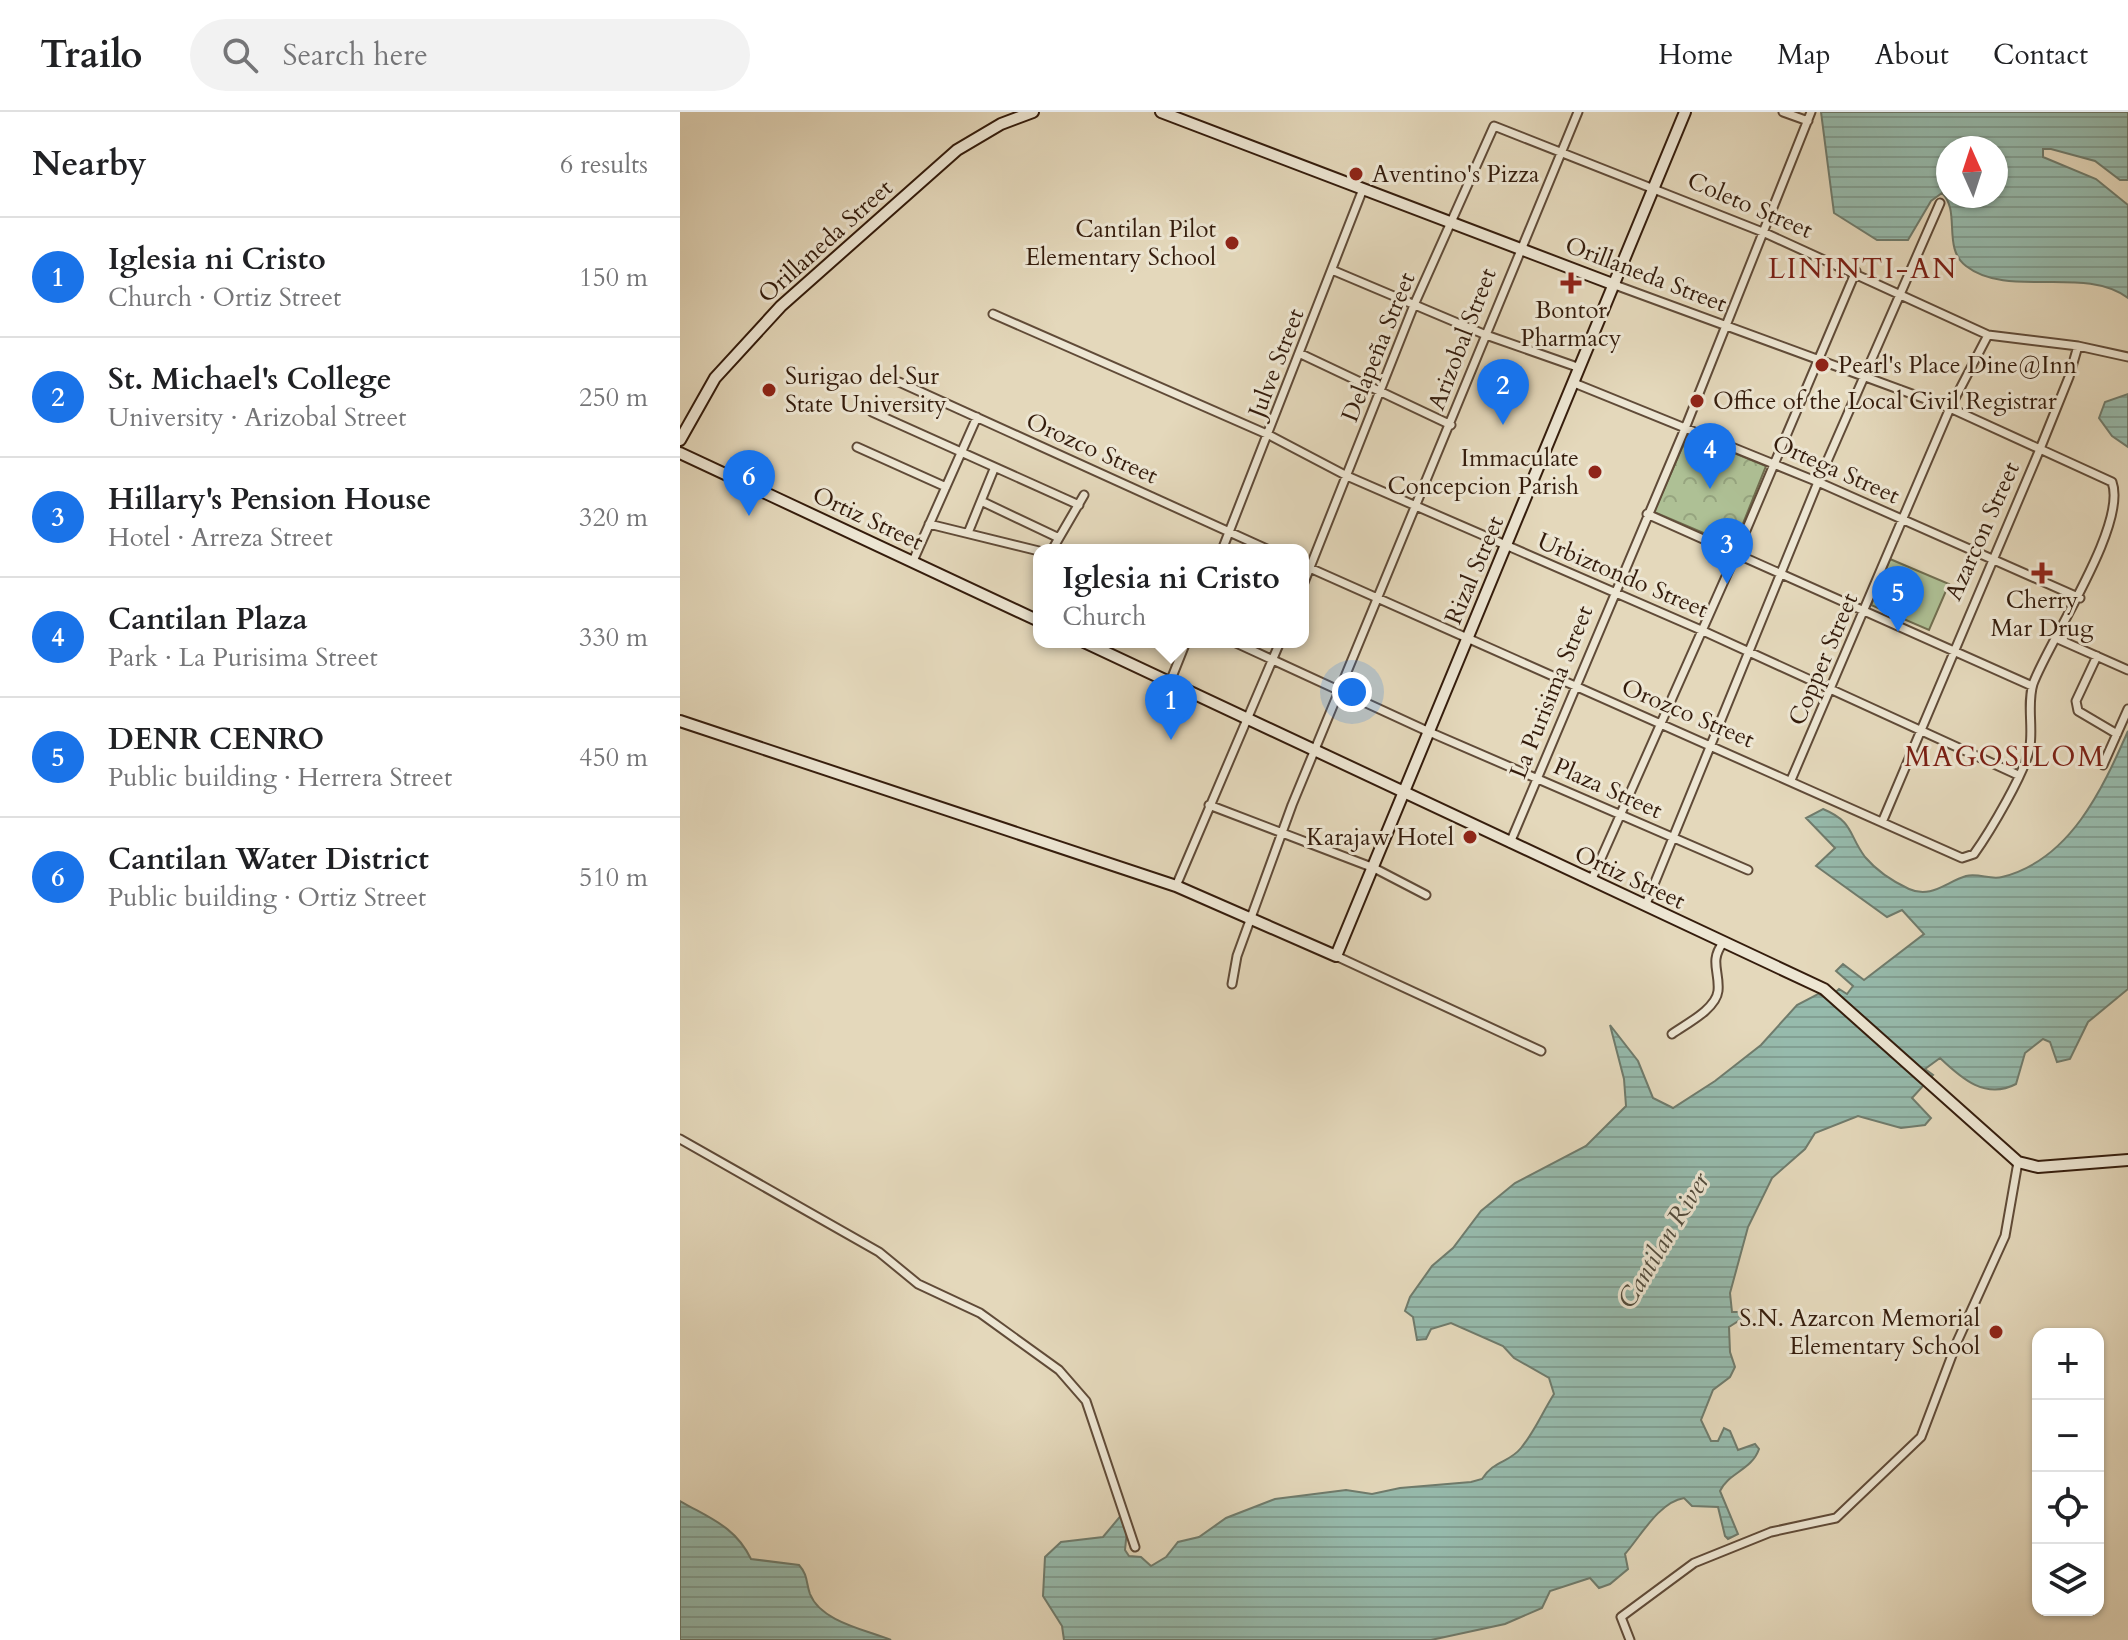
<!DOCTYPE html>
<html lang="en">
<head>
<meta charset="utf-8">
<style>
	body { margin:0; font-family:Cardo,serif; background:#f2f2f2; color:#202124 }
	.controls { position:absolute; right:24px; bottom:24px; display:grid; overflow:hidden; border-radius:16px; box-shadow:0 2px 6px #0004 }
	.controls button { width:72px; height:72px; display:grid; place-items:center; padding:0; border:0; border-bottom:2px solid #e0e0e0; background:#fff; color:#202124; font:40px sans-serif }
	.compass { position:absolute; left:1256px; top:24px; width:72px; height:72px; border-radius:50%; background:#fff; box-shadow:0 2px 6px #0004; rotate:357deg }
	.you { position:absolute; left:672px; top:580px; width:28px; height:28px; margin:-20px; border:6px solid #fff; border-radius:50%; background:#1a73e8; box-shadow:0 0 0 12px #1a73e833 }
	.badge { display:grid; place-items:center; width:52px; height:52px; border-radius:50%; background:#1a73e8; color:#fff; font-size:26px; font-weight:700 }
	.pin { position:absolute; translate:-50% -66px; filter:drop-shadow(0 2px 4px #0008) }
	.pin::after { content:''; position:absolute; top:42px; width:28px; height:24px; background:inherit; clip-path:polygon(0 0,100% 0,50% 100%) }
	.popup { position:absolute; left:353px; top:432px; width:276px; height:104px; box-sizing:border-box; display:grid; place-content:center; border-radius:16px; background:#fff; filter:drop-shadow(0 2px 6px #0005); font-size:26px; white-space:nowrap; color:#757577 }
	.popup b { font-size:30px; color:#202124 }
	.popup::after { content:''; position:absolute; left:50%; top:100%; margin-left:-16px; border:16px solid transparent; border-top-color:#fff }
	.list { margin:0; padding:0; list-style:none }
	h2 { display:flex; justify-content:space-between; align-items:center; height:104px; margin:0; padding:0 32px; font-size:34px }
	h2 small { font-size:26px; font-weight:400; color:#757577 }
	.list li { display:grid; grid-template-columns:52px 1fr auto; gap:24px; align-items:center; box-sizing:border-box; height:120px; padding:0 32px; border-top:2px solid #e0e0e0 }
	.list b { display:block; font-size:30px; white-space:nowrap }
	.list p { margin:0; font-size:26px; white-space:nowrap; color:#757577 }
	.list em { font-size:26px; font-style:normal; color:#757577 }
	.icon { flex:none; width:44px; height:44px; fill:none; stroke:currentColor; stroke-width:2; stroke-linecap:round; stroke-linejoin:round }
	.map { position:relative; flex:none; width:1448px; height:1528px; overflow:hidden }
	header { display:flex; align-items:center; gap:48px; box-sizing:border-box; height:112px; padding:0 40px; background:#fff; border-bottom:2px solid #e0e0e0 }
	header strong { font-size:38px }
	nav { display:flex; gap:44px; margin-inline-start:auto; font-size:28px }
	.search { width:560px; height:72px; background:#f2f2f2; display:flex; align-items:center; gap:20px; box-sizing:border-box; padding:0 28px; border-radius:44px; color:#757577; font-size:30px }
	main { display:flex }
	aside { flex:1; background:#fff }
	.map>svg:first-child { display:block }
	.grass { fill:#aec095; stroke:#716e50; stroke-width:2 }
	.park { fill:url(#park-crowns); stroke:#716e50; stroke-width:2 }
	.water { fill:url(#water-rules); stroke:#6f7b6c; stroke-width:2; fill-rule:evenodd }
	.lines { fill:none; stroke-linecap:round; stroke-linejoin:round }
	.street-casing { stroke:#604b38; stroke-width:11 }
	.secondary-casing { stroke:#341c0c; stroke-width:14 }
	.street { stroke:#ede6d3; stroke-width:7 }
	.secondary { stroke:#ede6d3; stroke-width:10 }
	.poi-dot { fill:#8f2418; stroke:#ede6d3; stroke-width:3 }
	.labels { text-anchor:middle; stroke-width:6; stroke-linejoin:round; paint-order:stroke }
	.poi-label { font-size:24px; fill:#341c0c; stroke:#ede6d3; text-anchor:start }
	.street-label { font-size:24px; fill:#341c0c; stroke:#ede6d3 }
	.water-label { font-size:26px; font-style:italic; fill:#514b3c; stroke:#ede6d3 }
	.quarter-label { font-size:28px; letter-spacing:2px; fill:#7a1f14; stroke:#ede6d3 }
</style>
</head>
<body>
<header>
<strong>Trailo</strong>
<div class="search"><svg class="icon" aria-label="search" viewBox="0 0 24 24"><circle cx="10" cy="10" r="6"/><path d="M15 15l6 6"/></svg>Search here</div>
<nav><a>Home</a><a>Map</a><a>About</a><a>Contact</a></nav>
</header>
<main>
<aside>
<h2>Nearby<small>6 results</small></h2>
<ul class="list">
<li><span class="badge">1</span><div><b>Iglesia ni Cristo</b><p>Church · Ortiz Street</p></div><em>150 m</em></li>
<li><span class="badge">2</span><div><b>St. Michael's College</b><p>University · Arizobal Street</p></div><em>250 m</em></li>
<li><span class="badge">3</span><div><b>Hillary's Pension House</b><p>Hotel · Arreza Street</p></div><em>320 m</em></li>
<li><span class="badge">4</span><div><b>Cantilan Plaza</b><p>Park · La Purisima Street</p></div><em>330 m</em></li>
<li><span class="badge">5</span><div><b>DENR CENRO</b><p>Public building · Herrera Street</p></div><em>450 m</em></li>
<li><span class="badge">6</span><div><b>Cantilan Water District</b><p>Public building · Ortiz Street</p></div><em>510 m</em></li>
</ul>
</aside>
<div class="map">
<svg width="1448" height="1528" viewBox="0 0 1448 1528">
	<defs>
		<pattern id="park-crowns" width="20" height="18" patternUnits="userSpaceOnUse" patternTransform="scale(2)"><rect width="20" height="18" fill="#aec095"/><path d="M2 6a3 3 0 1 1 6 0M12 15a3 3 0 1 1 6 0" fill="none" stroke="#96a47f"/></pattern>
		<pattern id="water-rules" width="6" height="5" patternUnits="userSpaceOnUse" patternTransform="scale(2)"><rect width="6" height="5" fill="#96baac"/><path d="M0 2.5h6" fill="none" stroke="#829f93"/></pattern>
	</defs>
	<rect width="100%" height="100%" fill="#e4d8bb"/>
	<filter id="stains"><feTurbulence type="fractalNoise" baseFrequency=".0025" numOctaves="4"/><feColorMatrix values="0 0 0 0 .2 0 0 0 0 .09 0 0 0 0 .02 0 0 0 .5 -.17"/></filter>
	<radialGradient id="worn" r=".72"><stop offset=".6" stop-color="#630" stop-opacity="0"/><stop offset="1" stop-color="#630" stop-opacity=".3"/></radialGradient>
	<!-- grass -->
	<path class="grass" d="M 1210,447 L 1269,472 L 1249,518 L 1191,493 Z"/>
	<!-- park -->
	<path class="park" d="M 1008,322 L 1086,354 L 1054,434 L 974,400 Z"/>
	<!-- water -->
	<path class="water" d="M 1141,0 L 1448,0 L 1448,68 L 1440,68 L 1415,49 L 1371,37 L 1363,37 L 1363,45 L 1416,67 L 1448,93 L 1448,186 C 1405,153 1328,187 1286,154 C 1262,136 1281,99 1262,81 L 1251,89 L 1228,128 L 1197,128 L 1154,101 ZM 1316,36 L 1316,84 L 1268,84 L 1268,36 Z
		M 1448,282 L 1448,335 L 1432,324 L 1419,306 L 1425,290 Z
		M 1448,619 L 1448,877 L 1408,910 L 1390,947 L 1377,950 L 1370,930 L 1363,927 L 1345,941 L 1336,972 C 1306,988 1282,967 1260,946 L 1245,957 L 1253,963 L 1232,986 L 1251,1006 L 1245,1013 L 1221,1016 L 1178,1004 L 1135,1021 L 1125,1037 L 1092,1066 L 1068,1115 L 1050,1181 L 1052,1200 L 1058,1200 L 1063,1206 L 1049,1215 L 1050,1240 L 1055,1255 L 1050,1265 L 1033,1278 L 1021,1308 L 1031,1329 L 1038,1329 L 1044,1316 L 1050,1319 L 1058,1338 L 1075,1332 L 1079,1337 C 1072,1358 1048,1361 1040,1379 L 1058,1422 L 1048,1427 L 1045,1424 L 1038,1395 L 1012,1394 L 1004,1386 C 979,1390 960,1425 945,1442 L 948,1457 L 930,1472 L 919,1476 L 910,1466 L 870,1479 L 862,1496 L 825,1512 L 751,1528 L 384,1528 L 382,1514 L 363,1484 L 365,1445 L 381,1430 L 423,1425 L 443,1401 L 447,1418 L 445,1438 L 449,1444 L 461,1445 L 471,1454 L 486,1445 L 498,1430 L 519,1425 L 546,1406 L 595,1387 L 666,1378 L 692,1382 L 720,1376 L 791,1370 L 802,1367 C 814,1348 829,1351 841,1336 C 855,1319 862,1301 874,1282 L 869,1266 L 834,1246 L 823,1234 L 771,1211 L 751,1217 L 746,1227 L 737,1228 L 733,1205 L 725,1199 L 730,1185 L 752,1154 L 773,1136 L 801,1099 L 835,1071 L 906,1034 L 946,994 L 944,967 L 930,913 L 958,949 L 973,986 L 993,996 L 1035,969 L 1081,933 L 1117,893 L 1138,882 L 1149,886 L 1159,877 L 1167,882 L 1173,874 L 1156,859 L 1163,852 L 1184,868 L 1244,822 L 1222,798 L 1207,805 L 1136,754 L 1155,736 L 1126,706 L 1143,697 C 1174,710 1168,722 1185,745 C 1196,758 1214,770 1229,777 C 1251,787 1266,770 1286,764 C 1299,761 1310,768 1322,765 C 1390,748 1422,678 1448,619 Z
		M 0,1389 C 29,1406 55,1414 71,1447 L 119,1453 C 128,1463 126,1471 130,1482 C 141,1510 187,1518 211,1528 L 0,1528 Z"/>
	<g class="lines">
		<defs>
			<path id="street" d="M 1103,0 L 1128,9
				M 652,158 L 806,223 L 900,256
				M 313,202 L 589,323 L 667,364 L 1021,518 L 1338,663
				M 621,242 L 771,313
				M 219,270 L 589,438
				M 894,271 L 1138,370 L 1400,486
				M 192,300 L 399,393
				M 177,335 L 266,375
				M 301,389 L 379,426
				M 967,402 L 1352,574
				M 249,412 L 359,439
				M 288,421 L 314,357
				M 372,438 L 404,383
				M 542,438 L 683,77
				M 233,449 L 297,305
				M 623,453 L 1282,746 L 1294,742 C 1309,721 1347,658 1350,634 C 1353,614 1347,591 1353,572 C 1368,530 1448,413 1432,370 L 1270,296 L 935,173
				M 623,473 L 734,193 L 814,14 L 1085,121 L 1308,223 L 1398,234 L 1448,245
				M 1378,527 L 1448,558
				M 554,530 L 747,619 L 1068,758
				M 1417,544 L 1396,589 L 1398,599 L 1437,622
				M 490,570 L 506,530
				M 1423,653 L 1448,597
				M 1111,668 L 1270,296 L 1308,223
				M 529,693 L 694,756 L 746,783
				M 1203,708 L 1360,337 L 1389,265 L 1398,234
				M 830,731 L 1006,314 L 1131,0
				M 911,769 L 1056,442 L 1176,159
				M 496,774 L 600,530
				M 966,792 L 1138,370 L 1260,91
				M 656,844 L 861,939
				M 552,872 L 557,844 L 612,693 L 898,0
				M 992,922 C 1006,912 1036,897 1038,879 C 1040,860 1029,849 1043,831
				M 0,1027 L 199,1140 L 238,1172 L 300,1201 L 379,1258 L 406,1289 L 455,1435
				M 950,1528 L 941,1505 L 1014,1451 L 1091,1420 L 1156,1406 L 1241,1325 L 1277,1230 L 1325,1124 L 1338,1050"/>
			<path id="secondary" d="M 481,0 L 935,173
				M 0,328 L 35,266 L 101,194 L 277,38 L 321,12 L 353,0
				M 0,341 L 359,509
				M 404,530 L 1144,877 L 1338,1050 L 1358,1055 L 1448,1048
				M 0,609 L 496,774 L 656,844 L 1005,0"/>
		</defs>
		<!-- street casing -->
		<use href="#street" class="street-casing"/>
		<!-- secondary casing -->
		<use href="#secondary" class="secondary-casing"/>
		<!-- street -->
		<use href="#street" class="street"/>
		<!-- secondary -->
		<use href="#secondary" class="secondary"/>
	</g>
	<!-- markers -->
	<g class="poi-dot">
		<circle cx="676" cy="62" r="8"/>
		<circle cx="552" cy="131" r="8"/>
		<path d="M887 159h8v8h8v8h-8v8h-8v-8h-8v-8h8z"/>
		<circle cx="1142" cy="253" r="8"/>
		<circle cx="89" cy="278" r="8"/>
		<circle cx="1017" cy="289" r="8"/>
		<circle cx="915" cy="360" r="8"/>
		<path d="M1358 449h8v8h8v8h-8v8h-8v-8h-8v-8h8z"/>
		<circle cx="790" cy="725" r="8"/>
		<circle cx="1316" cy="1220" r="8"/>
	</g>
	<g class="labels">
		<!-- poi labels -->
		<g class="poi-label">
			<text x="692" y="70">Aventino's Pizza</text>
			<text x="536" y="125" text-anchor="end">Cantilan Pilot<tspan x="536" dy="28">Elementary School</tspan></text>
			<text x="891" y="206" text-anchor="middle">Bontor<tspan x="891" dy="28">Pharmacy</tspan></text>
			<text x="1158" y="261">Pearl's Place Dine@Inn</text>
			<text x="105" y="272">Surigao del Sur<tspan x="105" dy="28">State University</tspan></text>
			<text x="1033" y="297">Office of the Local Civil Registrar</text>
			<text x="899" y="354" text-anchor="end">Immaculate<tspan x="899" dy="28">Concepcion Parish</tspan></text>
			<text x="1362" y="496" text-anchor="middle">Cherry<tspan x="1362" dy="28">Mar Drug</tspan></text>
			<text x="774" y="733" text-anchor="end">Karajaw Hotel</text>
			<text x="1300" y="1214" text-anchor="end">S.N. Azarcon Memorial<tspan x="1300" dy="28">Elementary School</tspan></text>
		</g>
		<!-- street labels -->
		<g class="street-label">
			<text transform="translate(1070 93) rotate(23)" y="8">Coleto Street</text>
			<text transform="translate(145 129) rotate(-42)" y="8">Orillaneda Street</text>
			<text transform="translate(966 162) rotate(21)" y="8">Orillaneda Street</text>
			<text transform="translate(782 227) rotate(-69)" y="8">Arizobal Street</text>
			<text transform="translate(698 235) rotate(-68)" y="8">Delapeña Street</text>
			<text transform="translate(596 251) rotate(-69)" y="8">Julve Street</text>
			<text transform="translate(412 336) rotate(24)" y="8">Orozco Street</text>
			<text transform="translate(1156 357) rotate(24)" y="8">Ortega Street</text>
			<text transform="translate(188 406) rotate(25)" y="8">Ortiz Street</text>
			<text transform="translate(1302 419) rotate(-66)" y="8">Azarcon Street</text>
			<text transform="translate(794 458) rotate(-67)" y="8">Rizal Street</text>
			<text transform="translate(943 463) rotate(23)" y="8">Urbiztondo Street</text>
			<text transform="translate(1143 547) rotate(-67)" y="8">Copper Street</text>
			<text transform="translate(871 580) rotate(-68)" y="8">La Purisima Street</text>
			<text transform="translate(1008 601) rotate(23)" y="8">Orozco Street</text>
			<text transform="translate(928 676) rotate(24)" y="8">Plaza Street</text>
			<text transform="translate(950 765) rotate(25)" y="8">Ortiz Street</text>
		</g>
		<!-- water labels -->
		<g class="water-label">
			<text transform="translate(983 1128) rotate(-59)" y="9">Cantilan River</text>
		</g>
		<!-- quarter labels -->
		<g class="quarter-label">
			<text x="1183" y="166">LININTI-AN</text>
			<text x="1325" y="654">MAGOSILOM</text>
		</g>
	</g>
	<rect width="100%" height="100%" filter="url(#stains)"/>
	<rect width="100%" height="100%" fill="url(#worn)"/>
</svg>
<div class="controls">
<button>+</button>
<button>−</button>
<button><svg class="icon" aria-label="locate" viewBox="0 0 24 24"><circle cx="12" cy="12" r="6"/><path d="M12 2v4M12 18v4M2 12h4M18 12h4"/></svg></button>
<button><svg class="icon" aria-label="layers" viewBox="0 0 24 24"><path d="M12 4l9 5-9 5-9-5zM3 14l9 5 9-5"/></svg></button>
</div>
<svg class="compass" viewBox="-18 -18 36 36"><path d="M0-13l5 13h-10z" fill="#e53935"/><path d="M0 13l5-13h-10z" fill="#757577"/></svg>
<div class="you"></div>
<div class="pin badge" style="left:491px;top:628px">1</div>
<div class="popup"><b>Iglesia ni Cristo</b>Church</div>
<div class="pin badge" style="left:823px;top:313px">2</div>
<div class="pin badge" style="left:1047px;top:472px">3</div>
<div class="pin badge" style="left:1030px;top:377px">4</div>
<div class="pin badge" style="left:1218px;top:520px">5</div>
<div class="pin badge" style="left:69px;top:404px">6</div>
</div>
</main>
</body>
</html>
